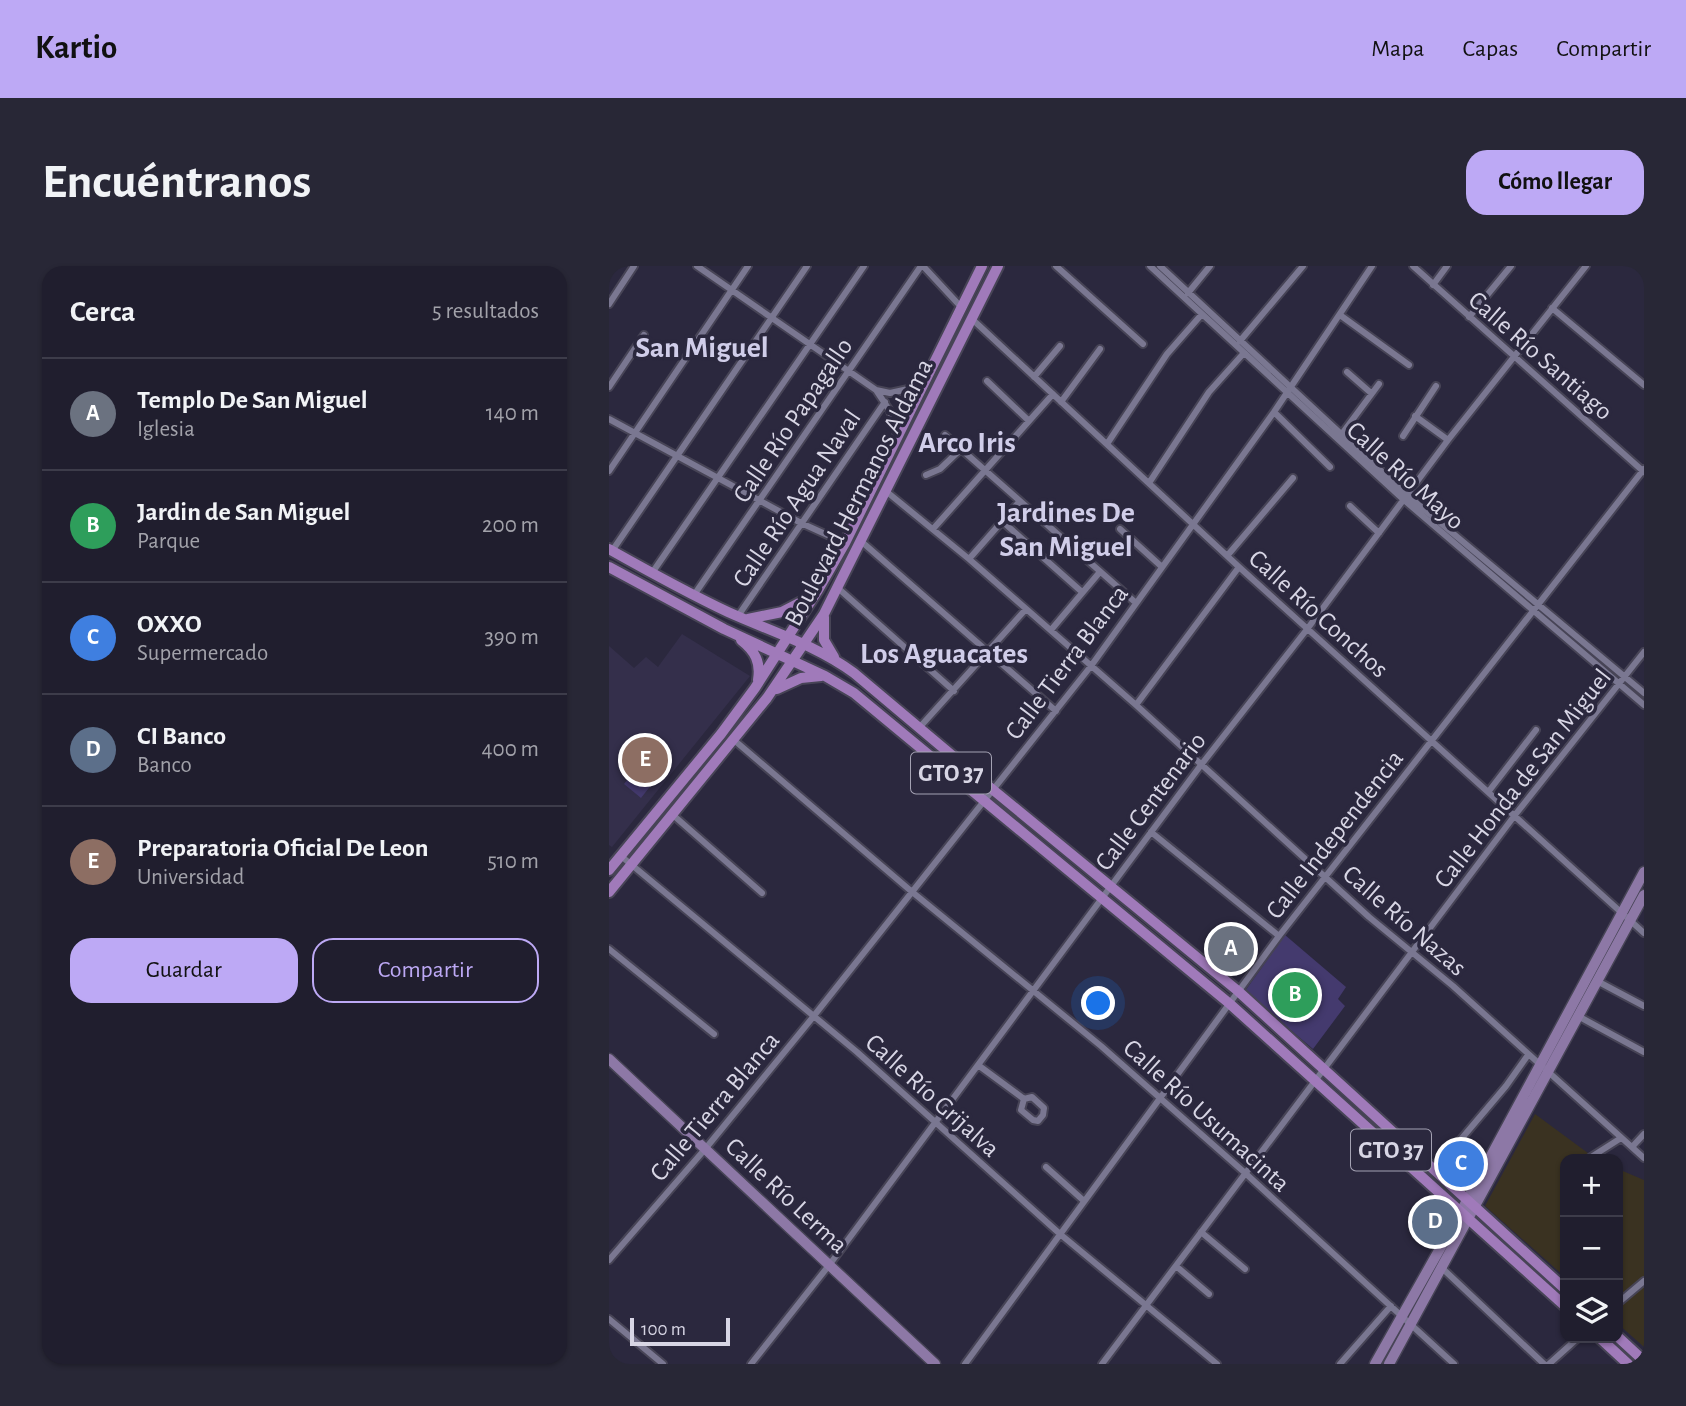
<!DOCTYPE html>
<html lang="es">
<head>
<meta charset="utf-8">
<style>
	body { margin:0; font-family:"Alegreya Sans",sans-serif; background:#282736; color:#f1f3f6 }
	.controls { position:absolute; right:21px; bottom:21px; display:grid; overflow:hidden; border-radius:14px; box-shadow:0 2px 5px #0004 }
	.controls button { width:63px; height:63px; display:grid; place-items:center; padding:0; border:0; border-bottom:2px solid #3d3c4a; background:#201e2e; color:#f1f3f6; font:35px sans-serif }
	.scale { position:absolute; left:21px; bottom:18px; width:100px; box-sizing:border-box; padding-left:7px; border:4px solid #d8d6e5; border-top:0; font-size:19px; line-height:24px; white-space:nowrap; color:#d8d6e5; -webkit-text-stroke:5px #2b283e; paint-order:stroke }
	.you { position:absolute; left:490px; top:738px; width:24px; height:24px; margin:-18px; border:5px solid #fff; border-radius:50%; background:#1a73e8; box-shadow:0 0 0 10px #1a73e833 }
	.badge { display:grid; place-items:center; width:46px; height:46px; border-radius:50%; background:#bda9f5; color:#fff; font-size:23px; font-weight:700 }
	.pin { position:absolute; translate:-50% -50%; border:4px solid #fff; box-shadow:0 2px 7px #0006 }
	.list { margin:0; padding:0; list-style:none }
	h2 { display:flex; justify-content:space-between; align-items:center; height:91px; margin:0; padding:0 28px; font-size:30px }
	h2 small { font-size:23px; font-weight:400; color:#a2a2aa }
	.list li { display:grid; grid-template-columns:46px 1fr auto; gap:21px; align-items:center; box-sizing:border-box; height:112px; padding:0 28px; border-top:2px solid #3d3c4a }
	.list b { display:block; font-size:26px; white-space:nowrap }
	.list p { margin:0; font-size:23px; white-space:nowrap; color:#a2a2aa }
	.list em { font-size:23px; font-style:normal; color:#a2a2aa }
	.actions { display:flex; gap:14px; padding:21px 28px }
	.actions a { flex:1; padding:16px 0; border:2px solid #bda9f5; border-radius:21px; text-align:center; font-size:24px; color:#bda9f5 }
	.actions .main { background:#bda9f5; color:#111 }
	.icon { flex:none; width:38px; height:38px; fill:none; stroke:currentColor; stroke-width:2; stroke-linecap:round; stroke-linejoin:round }
	.map { position:relative; flex:none; width:1035px; height:1098px; overflow:hidden; border-radius:21px }
	header { display:flex; align-items:center; gap:42px; box-sizing:border-box; height:98px; padding:0 35px; background:#bda9f5; color:#111 }
	header strong { font-size:33px }
	nav { display:flex; gap:38px; margin-inline-start:auto; font-size:24px }
	.intro { display:flex; align-items:center; justify-content:space-between; box-sizing:border-box; height:168px; padding:0 42px }
	h1 { margin:0; font-size:49px }
	.button { padding:18px 32px; border-radius:21px; background:#bda9f5; color:#111; font-size:24px; font-weight:700 }
	main { display:flex; gap:42px; padding:0 42px }
	aside { flex:1; background:#201e2e; border-radius:21px; box-shadow:0 2px 5px #0004 }
	.map>svg:first-child { display:block }
	.built { fill:#342f4b }
	.industrial { fill:#3a3221 }
	.green { fill:#443a6e }
	.lines { fill:none; stroke-linecap:round; stroke-linejoin:round }
	.street-casing { stroke:#474456; stroke-width:10 }
	.secondary-casing { stroke:#474456; stroke-width:13 }
	.primary-casing { stroke:#474456; stroke-width:14 }
	.street { stroke:#7a7791; stroke-width:6 }
	.secondary { stroke:#8d78a6; stroke-width:10 }
	.primary { stroke:#a07aba; stroke-width:10 }
	.labels { text-anchor:middle; stroke-width:7; stroke-linejoin:round; paint-order:stroke }
	.shield { fill:#2b283e; stroke:#a4a2b3; stroke-width:2 }
	.shield-label { font-size:24px; font-weight:bold; fill:#d8d6e5 }
	.street-label { font-size:26px; fill:#d8d6e5; stroke:#2b283e }
	.quarter-label { font-size:30px; font-weight:bold; fill:#d0cde9; stroke:#2b283e }
</style>
</head>
<body>
<header>
<strong>Kartio</strong>
<nav><a>Mapa</a><a>Capas</a><a>Compartir</a></nav>
</header>
<div class="intro"><h1>Encuéntranos</h1><a class="button">Cómo llegar</a></div>
<main>
<aside>
<h2>Cerca<small>5 resultados</small></h2>
<ul class="list">
<li><span class="badge" style="background:#6b7280">A</span><div><b>Templo De San Miguel</b><p>Iglesia</p></div><em>140 m</em></li>
<li><span class="badge" style="background:#2e9e5b">B</span><div><b>Jardin de San Miguel</b><p>Parque</p></div><em>200 m</em></li>
<li><span class="badge" style="background:#3f7fe0">C</span><div><b>OXXO</b><p>Supermercado</p></div><em>390 m</em></li>
<li><span class="badge" style="background:#5c6f8a">D</span><div><b>CI Banco</b><p>Banco</p></div><em>400 m</em></li>
<li><span class="badge" style="background:#8d6e63">E</span><div><b>Preparatoria Oficial De Leon</b><p>Universidad</p></div><em>510 m</em></li>
</ul>
<div class="actions"><a class="main">Guardar</a><a>Compartir</a></div>
</aside>
<div class="map">
<svg width="1035" height="1098" viewBox="0 0 1035 1098">
	<rect width="100%" height="100%" fill="#2b283e"/>
	<!-- built -->
	<path class="built" d="M 73,368 L 141,410 L 3,581 L 0,579 L 0,380 L 25,402 L 37,391 L 49,401 Z"/>
	<!-- industrial -->
	<path class="industrial" d="M 926,848 L 987,893 L 956,893 L 956,1011 L 876,940 Z
		M 1009,903 L 1035,914 L 1035,1081 L 1009,1058 Z"/>
	<!-- green -->
	<path class="green" d="M 36,491 L 54,504 L 32,532 L 15,518 Z
		M 676,669 L 737,721 L 729,733 L 736,740 L 704,783 L 636,725 Z"/>
	<g class="lines">
		<defs>
			<path id="street" d="M 88,0 L 267,124 L 281,145 L 289,168
				M 314,0 L 353,42
				M 447,0 L 534,78
				M 541,0 L 795,234 L 1035,439
				M 551,0 L 798,229 L 1035,427
				M 804,0 L 1035,206
				M 824,19 L 838,0
				M 579,27 L 601,0
				M 0,38 L 25,0
				M 943,42 L 1035,119
				M 731,49 L 800,99
				M 860,51 L 902,0
				M 363,53 L 630,301 L 1035,667
				M 631,75 L 694,0
				M 738,106 L 762,127
				M 425,111 L 451,80
				M 378,115 L 420,155
				M 0,121 L 35,69
				M 267,124 L 281,127 L 313,120
				M 452,136 L 491,83
				M 665,146 L 721,201
				M 806,150 L 839,174
				M 0,153 L 192,257 L 236,277
				M 336,169 L 527,337
				M 732,169 L 770,118
				M 794,170 L 827,120
				M 498,178 L 558,88 L 593,48
				M 0,205 L 139,0
				M 317,209 L 331,203 L 352,183
				M 540,217 L 600,126 L 634,88
				M 278,226 L 360,293 L 527,439 L 760,651 L 844,720 L 1035,892
				M 741,240 L 770,267
				M 393,255 L 473,326
				M 324,263 L 444,128
				M 511,263 L 553,301
				M 253,276 L 447,445
				M 3,285 L 198,0
				M 618,290 L 684,212
				M 360,293 L 410,236
				M 43,307 L 255,0
				M 230,323 L 345,425
				M 85,329 L 312,0
				M 129,350 L 276,136
				M 442,364 L 490,307
				M 527,439 L 630,301
				M 310,462 L 417,343
				M 125,474 L 302,625 L 492,780 L 635,906 L 845,1098
				M 880,525 L 927,464
				M 64,549 L 153,627
				M 542,566 L 670,670
				M 12,590 L 248,786 L 451,968 L 608,1098
				M 0,683 L 105,768
				M 988,715 L 1035,740
				M 969,750 L 1035,786
				M 369,799 L 415,833
				M 423,831 L 435,842 L 434,849 L 429,855 L 424,854 L 412,844 L 415,833 Z
				M 1023,881 L 1035,868
				M 979,893 L 1012,872
				M 437,901 L 475,935
				M 826,904 L 897,820 L 919,789
				M 592,966 L 636,1003
				M 0,994 L 97,882 L 204,751 L 482,400 L 665,146 L 763,0
				M 567,1000 L 600,1028
				M 833,1002 L 935,1098
				M 1009,1037 L 1035,1015
				M 0,1053 L 54,1098
				M 142,1098 L 221,998 L 592,499 L 699,362 L 839,174 L 977,0
				M 356,1098 L 670,670 L 1035,203
				M 493,1098 L 906,549 L 1035,386
				M 731,1098 L 782,1040
				M 940,1098 L 969,1072"/>
			<path id="secondary" d="M 0,793 L 326,1098
				M 766,1098 L 855,940 L 1035,606
				M 780,1098 L 1035,629"/>
			<path id="primary" d="M 0,283 C 39,305 79,327 119,346 C 161,365 207,379 245,407 L 383,523 L 629,725 L 956,1023
				M 0,301 L 115,363 L 216,410 L 245,427 L 621,738 L 956,1040
				M 215,351 L 215,374 L 225,391
				M 139,353 L 173,346 L 202,331
				M 132,374 C 146,385 152,396 149,414
				M 168,423 L 192,412 L 212,410
				M 0,604 L 112,468 L 146,422 L 209,324 L 236,277 L 373,0
				M 0,626 L 158,432 L 215,348 L 389,0
				M 1009,1071 L 1035,1095
				M 991,1072 L 1019,1098"/>
		</defs>
		<!-- street casing -->
		<use href="#street" class="street-casing"/>
		<!-- secondary casing -->
		<use href="#secondary" class="secondary-casing"/>
		<!-- primary casing -->
		<use href="#primary" class="primary-casing"/>
		<!-- street -->
		<use href="#street" class="street"/>
		<!-- secondary -->
		<use href="#secondary" class="secondary"/>
		<!-- primary -->
		<use href="#primary" class="primary"/>
	</g>
	<g class="labels">
		<!-- shield labels -->
		<g class="shield">
			<rect x="302" y="486.5" width="80" height="41" rx="5"/>
			<rect x="742" y="863.5" width="80" height="41" rx="5"/>
		</g>
		<g class="shield-label">
			<text x="342" y="515">GTO 37</text>
			<text x="782" y="892">GTO 37</text>
		</g>
		<!-- street labels -->
		<g class="street-label">
			<text transform="translate(932 89) rotate(41)" y="9">Calle Río Santiago</text>
			<text transform="translate(183 154) rotate(-56)" y="9">Calle Río Papagallo</text>
			<text transform="translate(797 209) rotate(42)" y="9">Calle Río Mayo</text>
			<text transform="translate(249 226) rotate(-63)" y="9">Boulevard Hermanos Aldama</text>
			<text transform="translate(187 232) rotate(-56)" y="9">Calle Río Agua Naval</text>
			<text transform="translate(710 347) rotate(42)" y="9">Calle Río Conchos</text>
			<text transform="translate(457 396) rotate(-53)" y="9">Calle Tierra Blanca</text>
			<text transform="translate(913 512) rotate(-52)" y="9">Calle Honda de San Miguel</text>
			<text transform="translate(541 535) rotate(-53)" y="9">Calle Centenario</text>
			<text transform="translate(725 568) rotate(-52)" y="9">Calle Independencia</text>
			<text transform="translate(796 654) rotate(41)" y="9">Calle Río Nazas</text>
			<text transform="translate(324 829) rotate(42)" y="9">Calle Río Grijalva</text>
			<text transform="translate(105 840) rotate(-50)" y="9">Calle Tierra Blanca</text>
			<text transform="translate(598 849) rotate(42)" y="9">Calle Río Usumacinta</text>
			<text transform="translate(178 929) rotate(43)" y="9">Calle Río Lerma</text>
		</g>
		<!-- quarter labels -->
		<g class="quarter-label">
			<text x="93" y="91">San Miguel</text>
			<text x="358" y="186">Arco Iris</text>
			<text x="457" y="256">Jardines De<tspan x="457" dy="34">San Miguel</tspan></text>
			<text x="335" y="397">Los Aguacates</text>
		</g>
	</g>
</svg>
<div class="controls">
<button>+</button>
<button>−</button>
<button><svg class="icon" aria-label="layers" viewBox="0 0 24 24"><path d="M12 4l9 5-9 5-9-5zM3 14l9 5 9-5"/></svg></button>
</div>
<div class="scale">100 m</div>
<div class="you"></div>
<div class="pin badge" style="left:622px;top:683px;background:#6b7280">A</div>
<div class="pin badge" style="left:686px;top:729px;background:#2e9e5b">B</div>
<div class="pin badge" style="left:852px;top:898px;background:#3f7fe0">C</div>
<div class="pin badge" style="left:826px;top:956px;background:#5c6f8a">D</div>
<div class="pin badge" style="left:36px;top:494px;background:#8d6e63">E</div>
</div>
</main>
</body>
</html>
